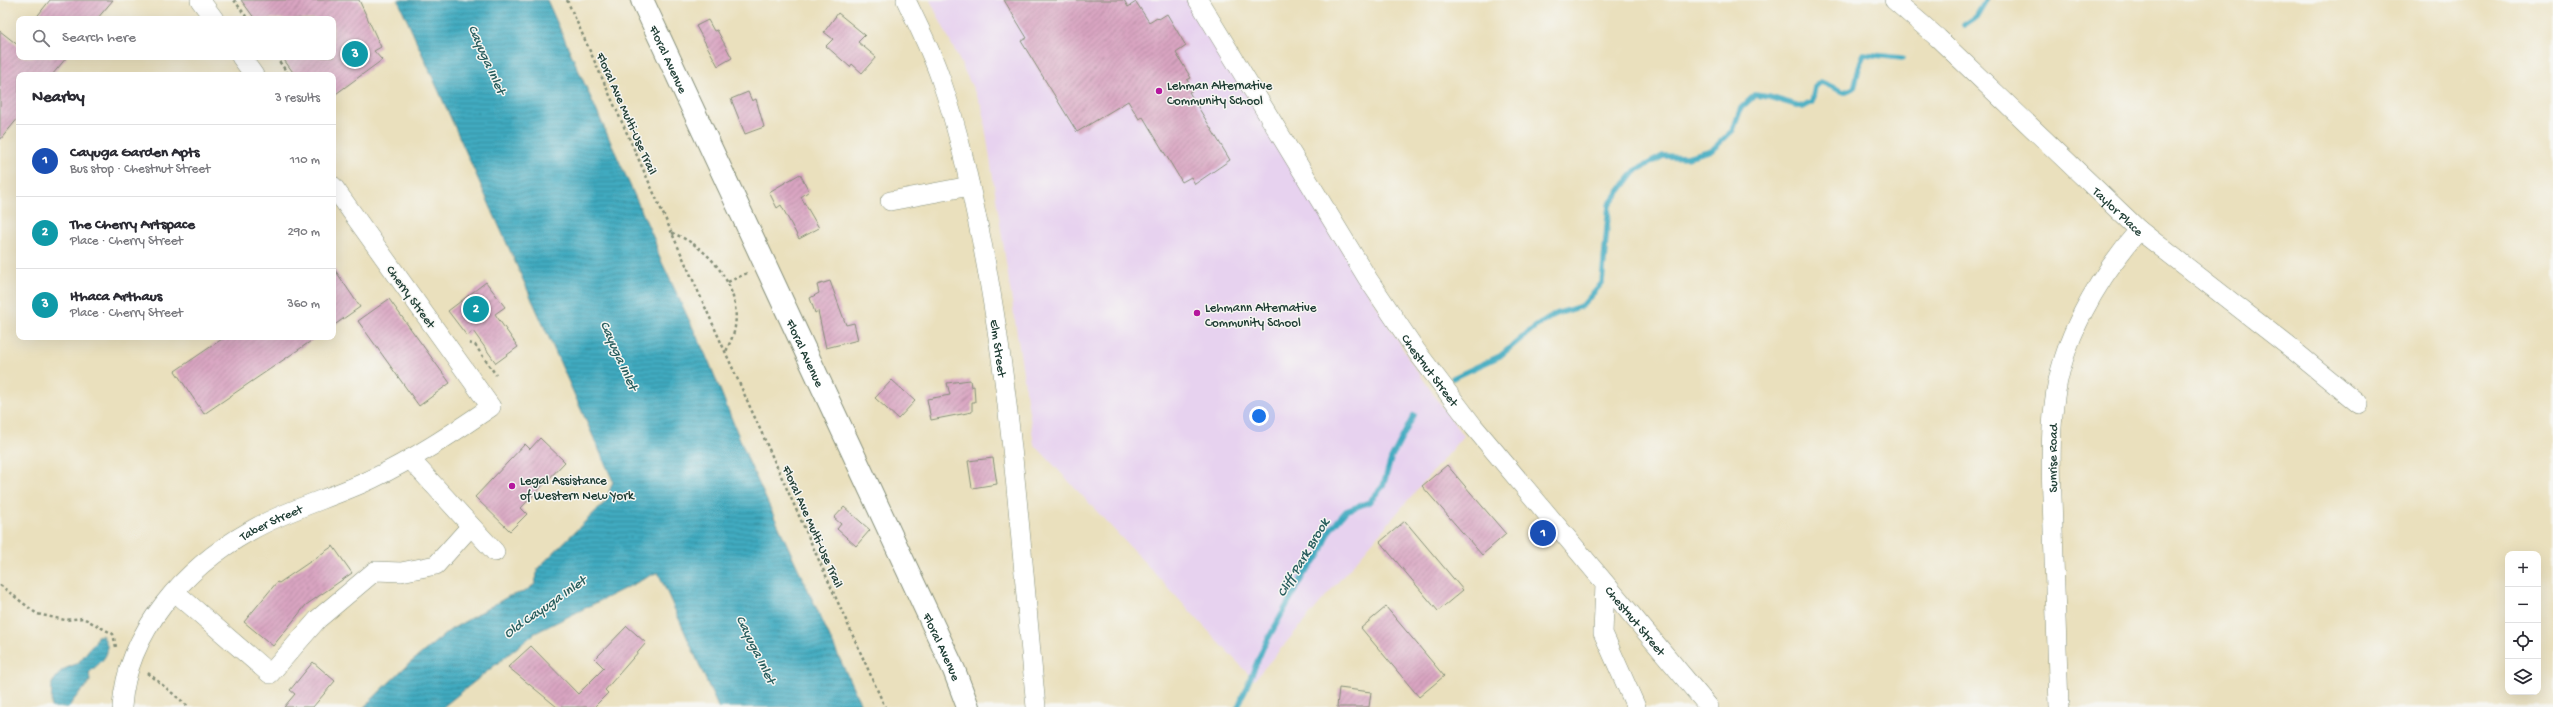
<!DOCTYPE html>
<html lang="en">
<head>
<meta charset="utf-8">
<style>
	body { margin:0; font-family:"Gochi Hand",sans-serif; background:#f7f7f7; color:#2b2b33 }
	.controls { position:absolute; right:12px; bottom:12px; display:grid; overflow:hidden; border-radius:8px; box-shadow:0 4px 16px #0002 }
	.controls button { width:36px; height:36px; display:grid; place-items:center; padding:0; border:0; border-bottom:1px solid #e1e1e2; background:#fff; color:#2b2b33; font:20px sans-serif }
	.you { position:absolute; left:1259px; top:416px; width:14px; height:14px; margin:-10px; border:3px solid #fff; border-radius:50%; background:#1a73e8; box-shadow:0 0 0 6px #1a73e833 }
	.badge { display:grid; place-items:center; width:26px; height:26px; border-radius:50%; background:#0f766e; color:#fff; font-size:13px; font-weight:700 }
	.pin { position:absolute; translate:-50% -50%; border:2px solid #fff; box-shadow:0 1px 4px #0006 }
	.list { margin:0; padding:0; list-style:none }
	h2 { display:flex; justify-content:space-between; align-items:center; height:52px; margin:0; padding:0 16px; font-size:17px }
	h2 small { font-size:13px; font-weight:400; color:#7c7c81 }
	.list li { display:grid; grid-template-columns:26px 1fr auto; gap:12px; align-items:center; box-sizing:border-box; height:72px; padding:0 16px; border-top:1px solid #e1e1e2 }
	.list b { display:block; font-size:15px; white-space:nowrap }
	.list p { margin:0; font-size:13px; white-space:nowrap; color:#7c7c81 }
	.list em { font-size:13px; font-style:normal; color:#7c7c81 }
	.icon { flex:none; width:22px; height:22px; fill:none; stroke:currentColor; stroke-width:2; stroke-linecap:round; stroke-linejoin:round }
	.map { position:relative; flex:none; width:2553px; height:707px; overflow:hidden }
	.search { position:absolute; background:#fff; box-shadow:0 4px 16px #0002; left:16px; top:16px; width:320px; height:44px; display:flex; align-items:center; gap:10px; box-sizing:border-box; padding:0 14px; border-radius:8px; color:#7c7c81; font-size:15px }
	.panel { position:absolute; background:#fff; box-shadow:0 4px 16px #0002; left:16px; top:72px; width:320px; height:268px; border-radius:8px }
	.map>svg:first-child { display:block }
	.built { fill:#e7d2ef }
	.water { fill:url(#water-rules); stroke:#30747a }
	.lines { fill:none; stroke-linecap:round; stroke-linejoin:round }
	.stream { stroke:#40aac0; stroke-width:5.5 }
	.building { fill:url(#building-hatch) }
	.minor-casing { stroke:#848e78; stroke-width:20 }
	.major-casing { stroke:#848e78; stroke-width:24 }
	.path { stroke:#848e78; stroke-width:2.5; stroke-dasharray:3 3; stroke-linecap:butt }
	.minor { stroke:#fff; stroke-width:19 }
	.major { stroke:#fff; stroke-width:22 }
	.poi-dot { fill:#b5179e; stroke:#f6f6f2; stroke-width:1.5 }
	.labels { text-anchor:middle; stroke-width:3; stroke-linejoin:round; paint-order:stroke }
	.street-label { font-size:13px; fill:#1f3d34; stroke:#f6f6f2 }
	.poi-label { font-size:13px; fill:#1f3d34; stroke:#f6f6f2; text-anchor:start }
	.water-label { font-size:14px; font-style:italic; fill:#295e5e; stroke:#f6f6f2 }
</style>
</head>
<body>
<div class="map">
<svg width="2553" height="707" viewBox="0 0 2553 707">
	<defs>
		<pattern id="water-rules" width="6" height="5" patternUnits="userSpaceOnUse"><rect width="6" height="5" fill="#40aac0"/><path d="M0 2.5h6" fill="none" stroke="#358c9d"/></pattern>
		<pattern id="building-hatch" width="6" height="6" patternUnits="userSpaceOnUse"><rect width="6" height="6" fill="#d9a4c1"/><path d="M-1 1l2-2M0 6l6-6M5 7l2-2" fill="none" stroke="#af879e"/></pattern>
	</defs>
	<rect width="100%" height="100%" fill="#f6f6f2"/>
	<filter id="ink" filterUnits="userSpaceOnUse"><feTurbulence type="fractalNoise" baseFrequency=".025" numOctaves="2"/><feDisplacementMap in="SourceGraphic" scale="8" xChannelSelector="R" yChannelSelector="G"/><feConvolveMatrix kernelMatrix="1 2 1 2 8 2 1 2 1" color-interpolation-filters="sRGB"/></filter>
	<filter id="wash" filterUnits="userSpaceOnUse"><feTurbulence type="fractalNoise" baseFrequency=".012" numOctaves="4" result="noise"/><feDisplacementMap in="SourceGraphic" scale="16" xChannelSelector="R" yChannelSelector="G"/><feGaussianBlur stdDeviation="0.9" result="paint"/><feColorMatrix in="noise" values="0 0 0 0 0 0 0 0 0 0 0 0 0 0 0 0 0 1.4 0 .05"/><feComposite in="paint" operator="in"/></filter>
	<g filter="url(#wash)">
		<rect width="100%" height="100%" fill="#eae0bd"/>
		<!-- built -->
		<path class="built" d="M 930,0 L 1189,0 L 1411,362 L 1463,436 L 1254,680 L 1034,444 L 982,107 Z"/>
		<!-- water -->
		<path class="water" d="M 398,0 L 547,0 L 655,241 L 658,254 L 709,362 L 749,462 L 862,707 L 718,707 L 658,572 L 535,633 L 443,707 L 364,707 L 404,668 L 450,630 L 509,596 L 524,592 L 535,584 L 538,568 L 606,501 L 613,481 Z
			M 102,635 C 115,654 102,660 89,673 L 90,681 C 84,691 74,697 69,707 L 51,707 L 52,683 L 62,670 L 78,663 L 95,642 L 97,636 Z"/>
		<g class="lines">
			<!-- stream -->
			<path class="stream" d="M 1964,25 L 1976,17 L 1986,0
				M 1453,378 L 1500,356 L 1535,327 L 1556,314 L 1582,306 L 1602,283 L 1609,205 L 1635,171 L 1663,156 L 1687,157 L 1712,150 L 1733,130 L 1741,108 L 1755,95 L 1769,97 L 1803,107 L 1812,102 L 1815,87 L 1821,82 L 1844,92 L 1854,88 C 1858,76 1858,65 1864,54 L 1902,58
				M 1238,707 L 1263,648 L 1304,574 L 1320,555 L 1330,530 L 1346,511 L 1369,502 L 1383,486 L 1391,459 L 1414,415"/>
		</g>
		<g id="blocks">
			<!-- building -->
			<path class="building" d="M 50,0 L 113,0 L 97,19 L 35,19 Z
				M 241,0 L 359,0 L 381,47 L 374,51 L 382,60 L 333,96 L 333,75 L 295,75 L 282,57 L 333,57 L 333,19 L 255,19 Z
				M 1004,0 L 1124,0 L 1128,7 L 1136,2 L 1149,22 L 1157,17 L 1159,19 L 1167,14 L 1186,46 L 1176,53 L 1191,78 L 1187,80 L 1193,90 L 1189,92 L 1230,160 L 1195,184 L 1191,177 L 1182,182 L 1143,117 L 1139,119 L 1128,101 L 1077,132 L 1021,41 L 1027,38 Z
				M 838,13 L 865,35 L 858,42 L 876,57 L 862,73 L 852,64 L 850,67 L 826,46 L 833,39 L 824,32 Z
				M 708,20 L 714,31 L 717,30 L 732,58 L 718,66 L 696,26 Z
				M 0,31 L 19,46 L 19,57 L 67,57 L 52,75 L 19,75 L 19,117 L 0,140 Z
				M 748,92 L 752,101 L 756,99 L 764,127 L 745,134 L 731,99 Z
				M 800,174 L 809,191 L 801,197 L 819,228 L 799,239 L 781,205 L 777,208 L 769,192 Z
				M 333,267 L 360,307 L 333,326 Z
				M 830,281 L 846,325 L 854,323 L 858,340 L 826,348 L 818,311 L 815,313 L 810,298 L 819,293 L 817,285 Z
				M 486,282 L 505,307 L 495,314 L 518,347 L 496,363 L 473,331 L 467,336 L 448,311 Z
				M 389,299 L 450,383 L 419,406 L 358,321 Z
				M 225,337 L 317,337 L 204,414 L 175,371 Z
				M 892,380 L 915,401 L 898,419 L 875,398 Z
				M 970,380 L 971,387 L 974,386 L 975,402 L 972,402 L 972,412 L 931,420 L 927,399 L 950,395 L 947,383 Z
				M 540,438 L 565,462 L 521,508 L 527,514 L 510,531 L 475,497 L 525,444 L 530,449 Z
				M 993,458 L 997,484 L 972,488 L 968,461 Z
				M 1447,465 L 1506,534 L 1482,555 L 1422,486 Z
				M 844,507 L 870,530 L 856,546 L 837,529 L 841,524 L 834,518 Z
				M 1405,521 L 1463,590 L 1438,611 L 1380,542 Z
				M 333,546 L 352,573 L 306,605 L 273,646 L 244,622 L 277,582 L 279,583 Z
				M 1386,607 L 1444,676 L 1419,697 L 1361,628 Z
				M 627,626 L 646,643 L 605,690 L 608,693 L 594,707 L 557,707 L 508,667 L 531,646 L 578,694 L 604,668 L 595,659 Z
				M 313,662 L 335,681 L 313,707 L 284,707 L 295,694 L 290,690 Z
				M 1339,688 L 1371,692 L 1369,707 L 1337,707 Z"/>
		</g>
	</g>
	<g filter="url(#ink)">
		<use href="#blocks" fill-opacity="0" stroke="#848e78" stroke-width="1"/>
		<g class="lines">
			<defs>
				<g id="minor">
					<path d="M 200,0 L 214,19"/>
					<path id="s1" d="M 906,0 C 918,26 932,52 941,80 C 959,131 970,185 981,238 C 1012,393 1021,550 1036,707"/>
					<path id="s2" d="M 1198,0 L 1368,279 L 1417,352 L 1474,427 L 1709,707"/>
					<path id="s3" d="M 1894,0 L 1938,38 L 2139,230 L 2292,349 L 2359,404"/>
					<path d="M 241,57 L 254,75"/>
					<path d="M 890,201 L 970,186"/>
					<path d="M 410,459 L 495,552"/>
					<path d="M 1605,585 L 1603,633 L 1636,707"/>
					<path d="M 175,592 L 270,674 L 318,619 L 375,571 L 401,572 L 436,565 L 471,526"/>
					<path id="s4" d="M 122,707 C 127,631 186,567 250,531 C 288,509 332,498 372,479 C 414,459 453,433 491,407 L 333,186"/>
					<path id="s5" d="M 2059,707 C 2057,648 2055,588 2053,529 C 2052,488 2049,445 2054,405 C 2061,340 2097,279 2139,230"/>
				</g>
				<g id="major">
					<path id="s6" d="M 642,0 L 954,670 L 968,707"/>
				</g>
			</defs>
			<!-- minor casing -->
			<use href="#minor" class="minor-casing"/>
			<!-- major casing -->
			<use href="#major" class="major-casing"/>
			<!-- path -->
			<path class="path" d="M 234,0 L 248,19
				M 567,0 L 885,707
				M 276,57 L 289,75
				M 672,233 C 710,247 744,289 734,332 C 732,339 728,346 726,352
				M 728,282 L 747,273
				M 469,343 L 475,345 L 496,375
				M 0,585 L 37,614 L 65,620 L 83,618 L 113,634 L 116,647
				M 148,673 L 189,707"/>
			<!-- minor -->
			<use href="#minor" class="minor"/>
			<!-- major -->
			<use href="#major" class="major"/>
		</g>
	</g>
	<!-- markers -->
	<g class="poi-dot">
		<circle cx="1159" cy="91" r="4"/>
		<circle cx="1197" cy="313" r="4"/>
		<circle cx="512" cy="486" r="4"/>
	</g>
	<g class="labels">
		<!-- street labels -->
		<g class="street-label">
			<text dy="5" stroke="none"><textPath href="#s6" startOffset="65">Floral Avenue</textPath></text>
			<text transform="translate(628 113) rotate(66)" y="5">Floral Ave Multi-Use Trail</text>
			<text dy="5" stroke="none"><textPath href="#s3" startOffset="308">Taylor Place</textPath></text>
			<text transform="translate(412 296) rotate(54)" y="5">Cherry Street</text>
			<text dy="5" stroke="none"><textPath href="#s1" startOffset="362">Elm Street</textPath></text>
			<text dy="5" stroke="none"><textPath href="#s6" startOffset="389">Floral Avenue</textPath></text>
			<text dy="5" stroke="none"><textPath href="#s2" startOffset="437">Chestnut Street</textPath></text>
			<text dy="5" stroke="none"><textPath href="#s5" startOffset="249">Sunrise Road</textPath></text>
			<text dy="5" stroke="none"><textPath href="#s4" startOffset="249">Taber Street</textPath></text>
			<text transform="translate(814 526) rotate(66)" y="5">Floral Ave Multi-Use Trail</text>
			<text dy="5" stroke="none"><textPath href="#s2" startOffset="761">Chestnut Street</textPath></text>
			<text dy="5" stroke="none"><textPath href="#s6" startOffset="713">Floral Avenue</textPath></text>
		</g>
		<!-- poi labels -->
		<g class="poi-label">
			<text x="1167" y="89">Lehman Alternative<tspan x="1167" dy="15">Community School</tspan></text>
			<text x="1205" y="311">Lehmann Alternative<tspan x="1205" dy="15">Community School</tspan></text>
			<text x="520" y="484">Legal Assistance<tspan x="520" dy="15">of Western New York</tspan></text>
		</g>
		<!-- water labels -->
		<g class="water-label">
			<text transform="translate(488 59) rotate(66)" y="5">Cayuga Inlet</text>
			<text transform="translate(620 355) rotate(66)" y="5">Cayuga Inlet</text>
			<text transform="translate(1302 557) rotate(-59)" y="5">Cliff Park Brook</text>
			<text transform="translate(544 606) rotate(-35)" y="5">Old Cayuga Inlet</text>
			<text transform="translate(757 649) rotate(64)" y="5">Cayuga Inlet</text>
		</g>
	</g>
</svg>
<div class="controls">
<button>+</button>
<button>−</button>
<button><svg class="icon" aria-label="locate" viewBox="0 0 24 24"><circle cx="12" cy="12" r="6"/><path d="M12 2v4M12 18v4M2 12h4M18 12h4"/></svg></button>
<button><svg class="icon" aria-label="layers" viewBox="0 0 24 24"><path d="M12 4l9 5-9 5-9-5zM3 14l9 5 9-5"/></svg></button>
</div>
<div class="you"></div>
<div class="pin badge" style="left:1543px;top:533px;background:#1a4fb4">1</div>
<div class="pin badge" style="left:476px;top:309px;background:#0f9aa8">2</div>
<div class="pin badge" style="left:355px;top:54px;background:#0f9aa8">3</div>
<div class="search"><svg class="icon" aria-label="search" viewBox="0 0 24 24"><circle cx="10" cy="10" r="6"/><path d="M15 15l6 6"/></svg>Search here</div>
<section class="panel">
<h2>Nearby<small>3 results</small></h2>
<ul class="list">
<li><span class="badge" style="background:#1a4fb4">1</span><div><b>Cayuga Garden Apts</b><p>Bus stop · Chestnut Street</p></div><em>110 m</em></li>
<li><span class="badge" style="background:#0f9aa8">2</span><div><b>The Cherry Artspace</b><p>Place · Cherry Street</p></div><em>290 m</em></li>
<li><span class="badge" style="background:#0f9aa8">3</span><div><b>Ithaca Arthaus</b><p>Place · Cherry Street</p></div><em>360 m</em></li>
</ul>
</section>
</div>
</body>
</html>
